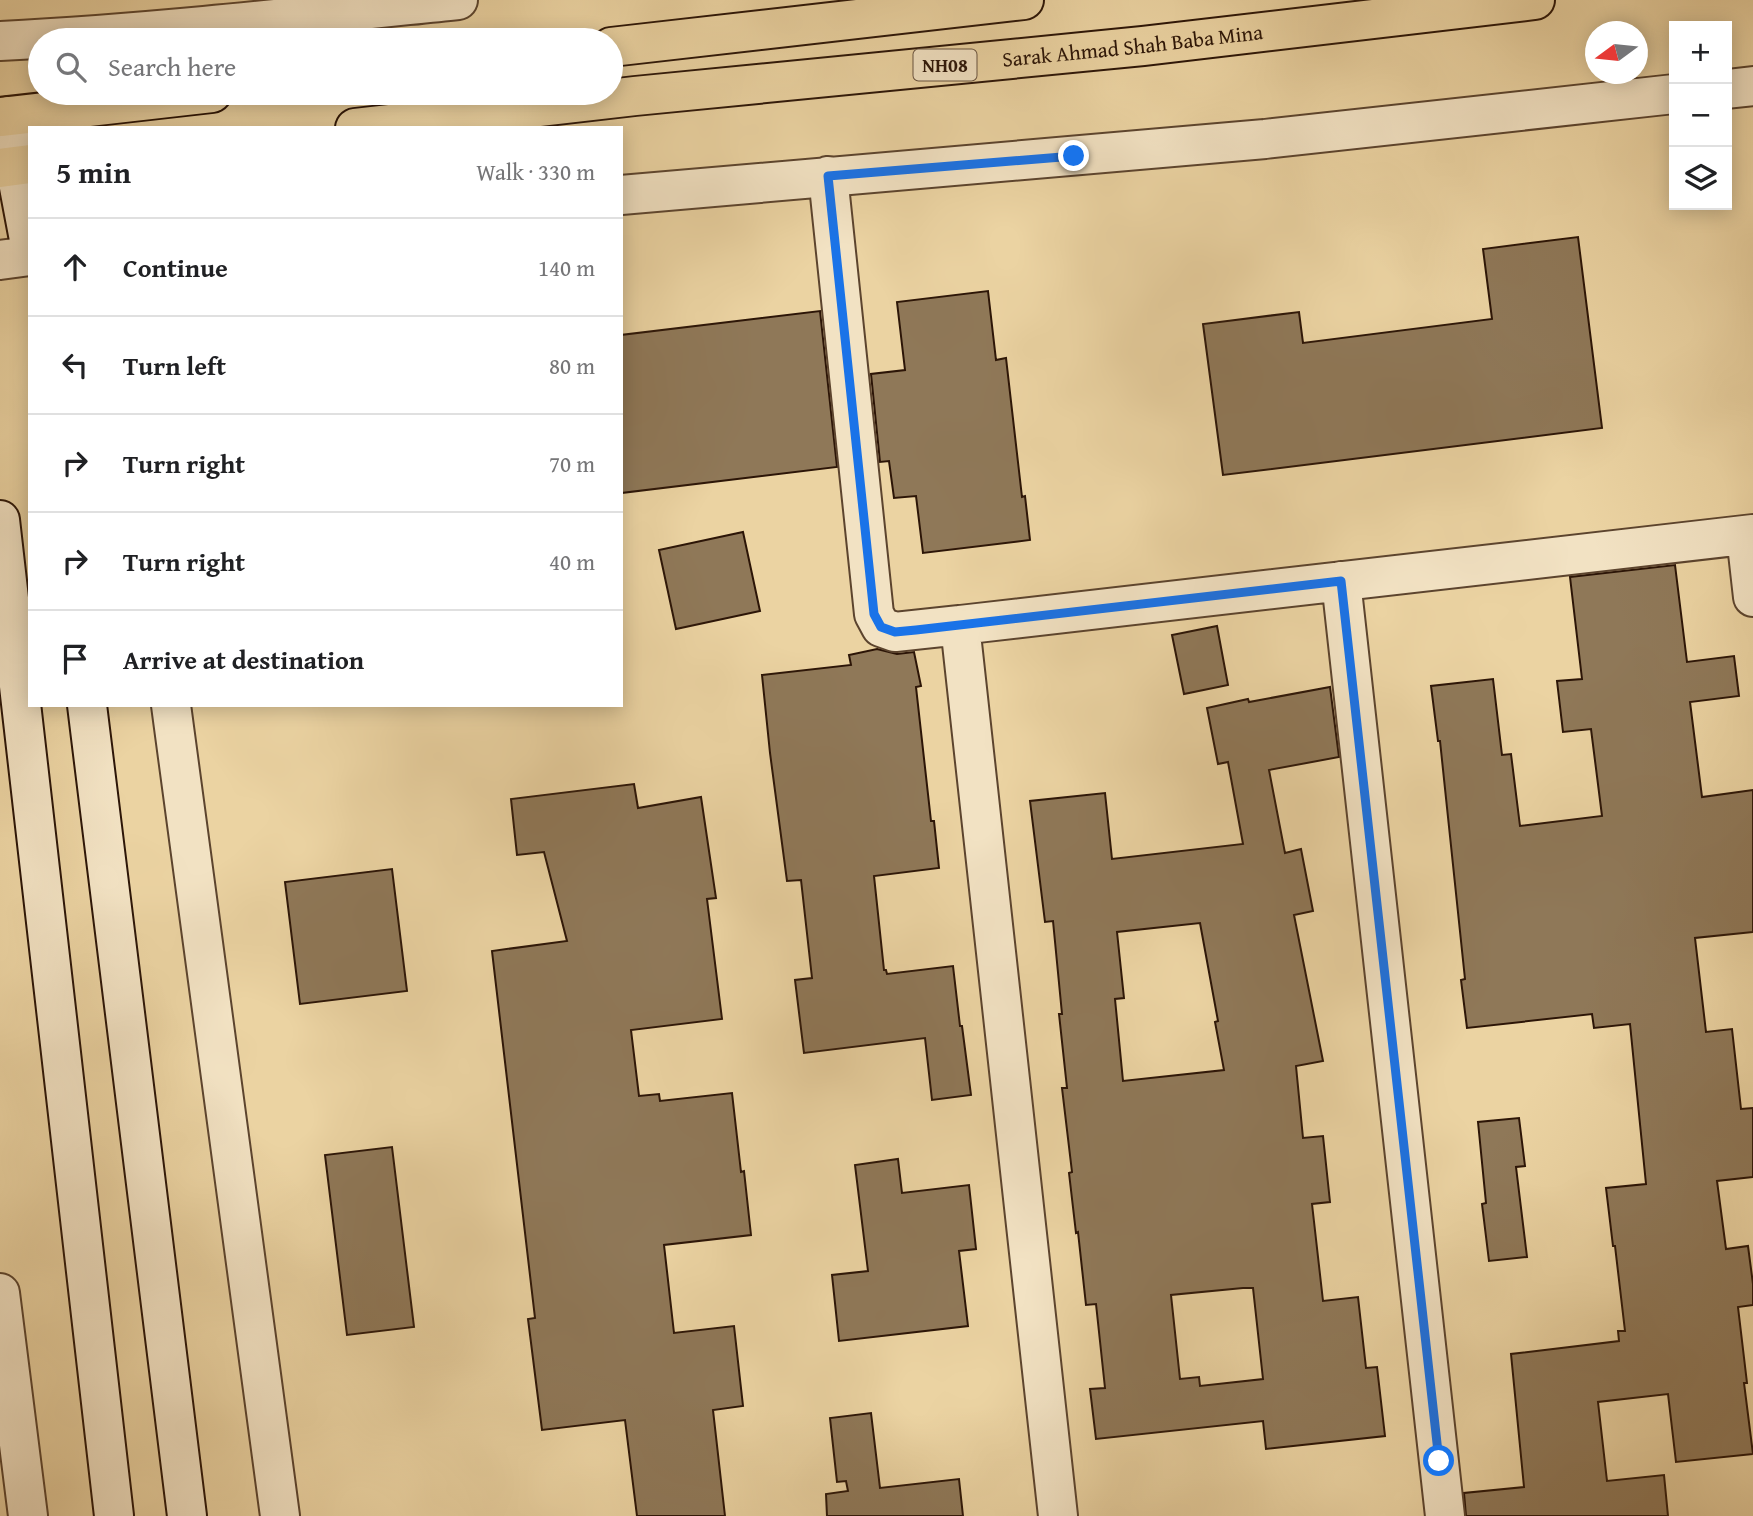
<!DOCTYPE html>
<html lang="en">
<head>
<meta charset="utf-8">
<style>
	body { margin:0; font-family:"Gentium Book Plus",serif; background:#f6f6f6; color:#202124 }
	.controls { position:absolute; right:21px; top:21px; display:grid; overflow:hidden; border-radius:0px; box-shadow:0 4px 18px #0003 }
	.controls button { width:63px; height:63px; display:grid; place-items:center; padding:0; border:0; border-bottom:2px solid #e0e0e0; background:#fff; color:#202124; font:35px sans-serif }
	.compass { position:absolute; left:1585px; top:21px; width:63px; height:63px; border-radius:50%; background:#fff; box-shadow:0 4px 18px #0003; rotate:255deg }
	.stop { position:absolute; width:21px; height:21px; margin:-16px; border:5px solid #1a73e8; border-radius:50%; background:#fff }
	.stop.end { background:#1a73e8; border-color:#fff; box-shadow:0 2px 7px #0008 }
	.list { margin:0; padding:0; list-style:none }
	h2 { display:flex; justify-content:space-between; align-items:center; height:91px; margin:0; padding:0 28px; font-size:30px }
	h2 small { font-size:23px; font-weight:400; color:#757577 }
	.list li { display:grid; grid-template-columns:46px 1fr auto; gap:21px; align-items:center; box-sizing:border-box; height:98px; padding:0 28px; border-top:2px solid #e0e0e0 }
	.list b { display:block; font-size:26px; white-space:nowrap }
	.list em { font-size:23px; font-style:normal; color:#757577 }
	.icon { flex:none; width:38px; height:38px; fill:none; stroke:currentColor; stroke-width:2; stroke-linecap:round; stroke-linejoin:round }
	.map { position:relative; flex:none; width:1753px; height:1516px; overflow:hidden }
	.search { position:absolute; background:#fff; box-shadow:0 4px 18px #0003; left:28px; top:28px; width:595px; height:77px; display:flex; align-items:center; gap:18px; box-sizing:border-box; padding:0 24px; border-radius:38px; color:#757577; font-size:26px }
	.panel { position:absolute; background:#fff; box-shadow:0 4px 18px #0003; left:28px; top:126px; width:595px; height:581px; border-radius:0px }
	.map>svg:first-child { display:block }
	.building { fill:#8f7858; stroke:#2c1507; stroke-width:2; fill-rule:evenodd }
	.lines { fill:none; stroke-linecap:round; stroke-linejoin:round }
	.street-casing { stroke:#5c442e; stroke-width:42 }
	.secondary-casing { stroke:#2c1507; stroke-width:42 }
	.highway-casing { stroke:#2c1507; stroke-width:42 }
	.street { stroke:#f2e2c3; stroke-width:38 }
	.secondary { stroke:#f2e2c3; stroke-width:38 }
	.highway { stroke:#ebd3a2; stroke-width:38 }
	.route { stroke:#1a73e8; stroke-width:9 }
	.labels { text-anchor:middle; stroke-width:7; stroke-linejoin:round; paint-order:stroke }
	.shield { fill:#f2e2c3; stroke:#67523f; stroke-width:2 }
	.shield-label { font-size:19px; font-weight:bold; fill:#2c1507 }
	.street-label { font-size:21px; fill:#2c1507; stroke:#f2e2c3 }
</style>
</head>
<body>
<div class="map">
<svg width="1753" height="1516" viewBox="0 0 1753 1516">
	<rect width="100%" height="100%" fill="#ebd3a2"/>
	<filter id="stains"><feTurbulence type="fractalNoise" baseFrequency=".00286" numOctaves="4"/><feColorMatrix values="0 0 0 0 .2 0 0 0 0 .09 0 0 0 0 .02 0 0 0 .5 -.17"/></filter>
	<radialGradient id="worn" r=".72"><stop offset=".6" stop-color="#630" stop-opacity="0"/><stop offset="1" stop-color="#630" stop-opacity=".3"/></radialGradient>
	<!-- building -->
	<path class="building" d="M 1578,237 L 1602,428 L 1223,475 L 1203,324 L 1299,312 L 1303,343 L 1492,319 L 1483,249 Z
		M 988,291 L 996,360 L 1006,358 L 1022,497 L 1025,496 L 1030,540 L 923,553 L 916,496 L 894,498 L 889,461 L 880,462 L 871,374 L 905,370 L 897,302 Z
		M 820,311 L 837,467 L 621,493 L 621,335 Z
		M 743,532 L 760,611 L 676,629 L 659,550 Z
		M 1675,565 L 1687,662 L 1734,656 L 1739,696 L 1690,702 L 1702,797 L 1753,790 L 1753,932 L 1695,938 L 1706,1032 L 1732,1029 L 1741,1109 L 1753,1108 L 1753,1177 L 1717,1181 L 1726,1249 L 1748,1246 L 1753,1284 L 1753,1305 L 1738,1307 L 1747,1383 L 1744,1383 L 1753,1454 L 1676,1462 L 1668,1394 L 1598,1402 L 1607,1481 L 1664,1475 L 1668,1516 L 1466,1516 L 1464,1493 L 1524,1487 L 1511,1354 L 1619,1341 L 1618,1331 L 1625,1331 L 1615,1246 L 1613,1246 L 1606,1188 L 1646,1184 L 1630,1024 L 1594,1028 L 1592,1014 L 1467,1028 L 1461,980 L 1465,979 L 1440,741 L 1438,741 L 1431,686 L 1493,679 L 1502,755 L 1511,754 L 1520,826 L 1602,816 L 1591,729 L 1563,732 L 1557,681 L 1582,679 L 1570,577 Z
		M 1217,626 L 1228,685 L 1184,694 L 1172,635 Z
		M 877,649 L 897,654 L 914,652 L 921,686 L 916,687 L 931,821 L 934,821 L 939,868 L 874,876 L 884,970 L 886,970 L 887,974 L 953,966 L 960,1026 L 962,1026 L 971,1095 L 932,1100 L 925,1038 L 804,1053 L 795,980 L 812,978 L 801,880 L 787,881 L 770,753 L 762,675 L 851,665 L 849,655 Z
		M 1330,687 L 1339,757 L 1269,770 L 1285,853 L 1301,849 L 1313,911 L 1294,915 L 1323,1061 L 1296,1066 L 1303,1138 L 1323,1136 L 1330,1202 L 1312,1204 L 1323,1301 L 1358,1297 L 1366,1368 L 1377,1367 L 1385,1436 L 1266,1449 L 1263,1421 L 1096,1439 L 1090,1389 L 1105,1388 L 1096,1304 L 1086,1305 L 1078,1232 L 1076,1233 L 1069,1173 L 1072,1172 L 1062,1088 L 1067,1088 L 1059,1014 L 1062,1014 L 1053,921 L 1045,922 L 1030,801 L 1105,793 L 1112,859 L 1243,844 L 1228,762 L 1218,764 L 1207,708 L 1248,699 L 1249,702 ZM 1200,923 L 1218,1021 L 1215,1022 L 1224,1070 L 1123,1081 L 1115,999 L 1124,998 L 1117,932 ZM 1243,1288 L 1253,1288 L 1263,1379 L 1200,1386 L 1199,1377 L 1180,1379 L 1171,1295 Z
		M 634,784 L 638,808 L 701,797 L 716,898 L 707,899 L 722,1019 L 631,1030 L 639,1096 L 659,1094 L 660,1101 L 732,1093 L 741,1172 L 744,1171 L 751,1235 L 664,1245 L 674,1333 L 734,1326 L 743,1406 L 713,1410 L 725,1516 L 637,1516 L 625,1420 L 542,1430 L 528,1319 L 535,1318 L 492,951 L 567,941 L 544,852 L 517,855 L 511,799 Z
		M 392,869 L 407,991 L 300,1004 L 285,882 Z
		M 1519,1118 L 1525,1166 L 1516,1167 L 1527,1257 L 1489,1261 L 1482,1204 L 1486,1203 L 1478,1122 Z
		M 392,1147 L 414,1327 L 347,1335 L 325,1155 Z
		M 898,1159 L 902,1193 L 969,1185 L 976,1249 L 959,1251 L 968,1326 L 839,1341 L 832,1275 L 868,1271 L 855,1165 Z
		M 871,1413 L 880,1488 L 959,1479 L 963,1516 L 827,1516 L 826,1494 L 848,1491 L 846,1481 L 837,1482 L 830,1418 Z"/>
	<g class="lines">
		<defs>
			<path id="street" d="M 0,41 C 153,33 305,16 458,0
				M 1727,89 L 1753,86
				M 828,176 L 874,614 L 881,627 L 895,632 L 960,625 L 1058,1516
				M 621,195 L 1265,139 L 1674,94
				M 0,260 L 30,256
				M 1746,535 L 1753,597
				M 1341,581 L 1445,1516
				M 960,625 L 1753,534
				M 171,705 L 280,1516
				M 0,1293 L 28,1516"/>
			<path id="secondary" d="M 9,116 L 15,166 L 30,245
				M 0,520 L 114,1516
				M 87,705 L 187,1516"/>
			<g id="highway">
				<path d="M 611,47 L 1024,0"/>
				<path d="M 0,117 L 212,93"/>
				<path id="s1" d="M 355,128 L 635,96 L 1143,46 L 1535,0"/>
				<path d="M 0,168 L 30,164"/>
			</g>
		</defs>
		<!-- street casing -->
		<use href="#street" class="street-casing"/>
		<!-- secondary casing -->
		<use href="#secondary" class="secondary-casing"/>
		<!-- highway casing -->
		<use href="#highway" class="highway-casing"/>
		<!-- street -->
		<use href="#street" class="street"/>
		<!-- secondary -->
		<use href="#secondary" class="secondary"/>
		<!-- highway -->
		<use href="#highway" class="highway"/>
	</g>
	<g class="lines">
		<!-- route -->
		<path class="route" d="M 1074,156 L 828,176 L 874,614 L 881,627 L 895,632 L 916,630 L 1341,581 L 1439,1461"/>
	</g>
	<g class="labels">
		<!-- shield labels -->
		<rect class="shield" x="913.5" y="49.5" width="63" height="31" rx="5"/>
		<g class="shield-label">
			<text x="945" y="72">NH08</text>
		</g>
		<!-- street labels -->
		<g class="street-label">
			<text dy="7" stroke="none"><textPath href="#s1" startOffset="782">Sarak Ahmad Shah Baba Mina</textPath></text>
		</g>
	</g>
	<rect width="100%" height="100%" filter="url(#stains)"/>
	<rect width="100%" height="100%" fill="url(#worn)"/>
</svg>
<div class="controls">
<button>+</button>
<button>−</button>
<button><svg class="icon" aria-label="layers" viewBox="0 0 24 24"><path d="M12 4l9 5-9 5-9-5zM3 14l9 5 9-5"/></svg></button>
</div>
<svg class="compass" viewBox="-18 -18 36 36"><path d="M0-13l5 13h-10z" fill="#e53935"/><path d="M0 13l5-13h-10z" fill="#757577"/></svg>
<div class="stop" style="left:1439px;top:1461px"></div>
<div class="stop end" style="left:1074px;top:156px"></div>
<div class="search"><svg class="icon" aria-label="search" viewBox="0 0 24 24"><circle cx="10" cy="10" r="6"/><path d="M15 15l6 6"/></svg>Search here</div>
<section class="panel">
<h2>5 min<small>Walk · 330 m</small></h2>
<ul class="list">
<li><svg class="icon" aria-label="ahead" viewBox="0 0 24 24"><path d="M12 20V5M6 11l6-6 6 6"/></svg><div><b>Continue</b></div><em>140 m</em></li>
<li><svg class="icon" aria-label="left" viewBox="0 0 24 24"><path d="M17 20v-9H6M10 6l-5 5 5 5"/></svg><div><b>Turn left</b></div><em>80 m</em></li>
<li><svg class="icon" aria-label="right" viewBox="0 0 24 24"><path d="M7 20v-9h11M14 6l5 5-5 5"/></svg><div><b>Turn right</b></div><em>70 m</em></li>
<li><svg class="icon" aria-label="right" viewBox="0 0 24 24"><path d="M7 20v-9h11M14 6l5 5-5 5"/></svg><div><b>Turn right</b></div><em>40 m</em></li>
<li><svg class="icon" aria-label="arrive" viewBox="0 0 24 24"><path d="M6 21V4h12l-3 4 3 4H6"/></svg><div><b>Arrive at destination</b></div></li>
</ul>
</section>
</div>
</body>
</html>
